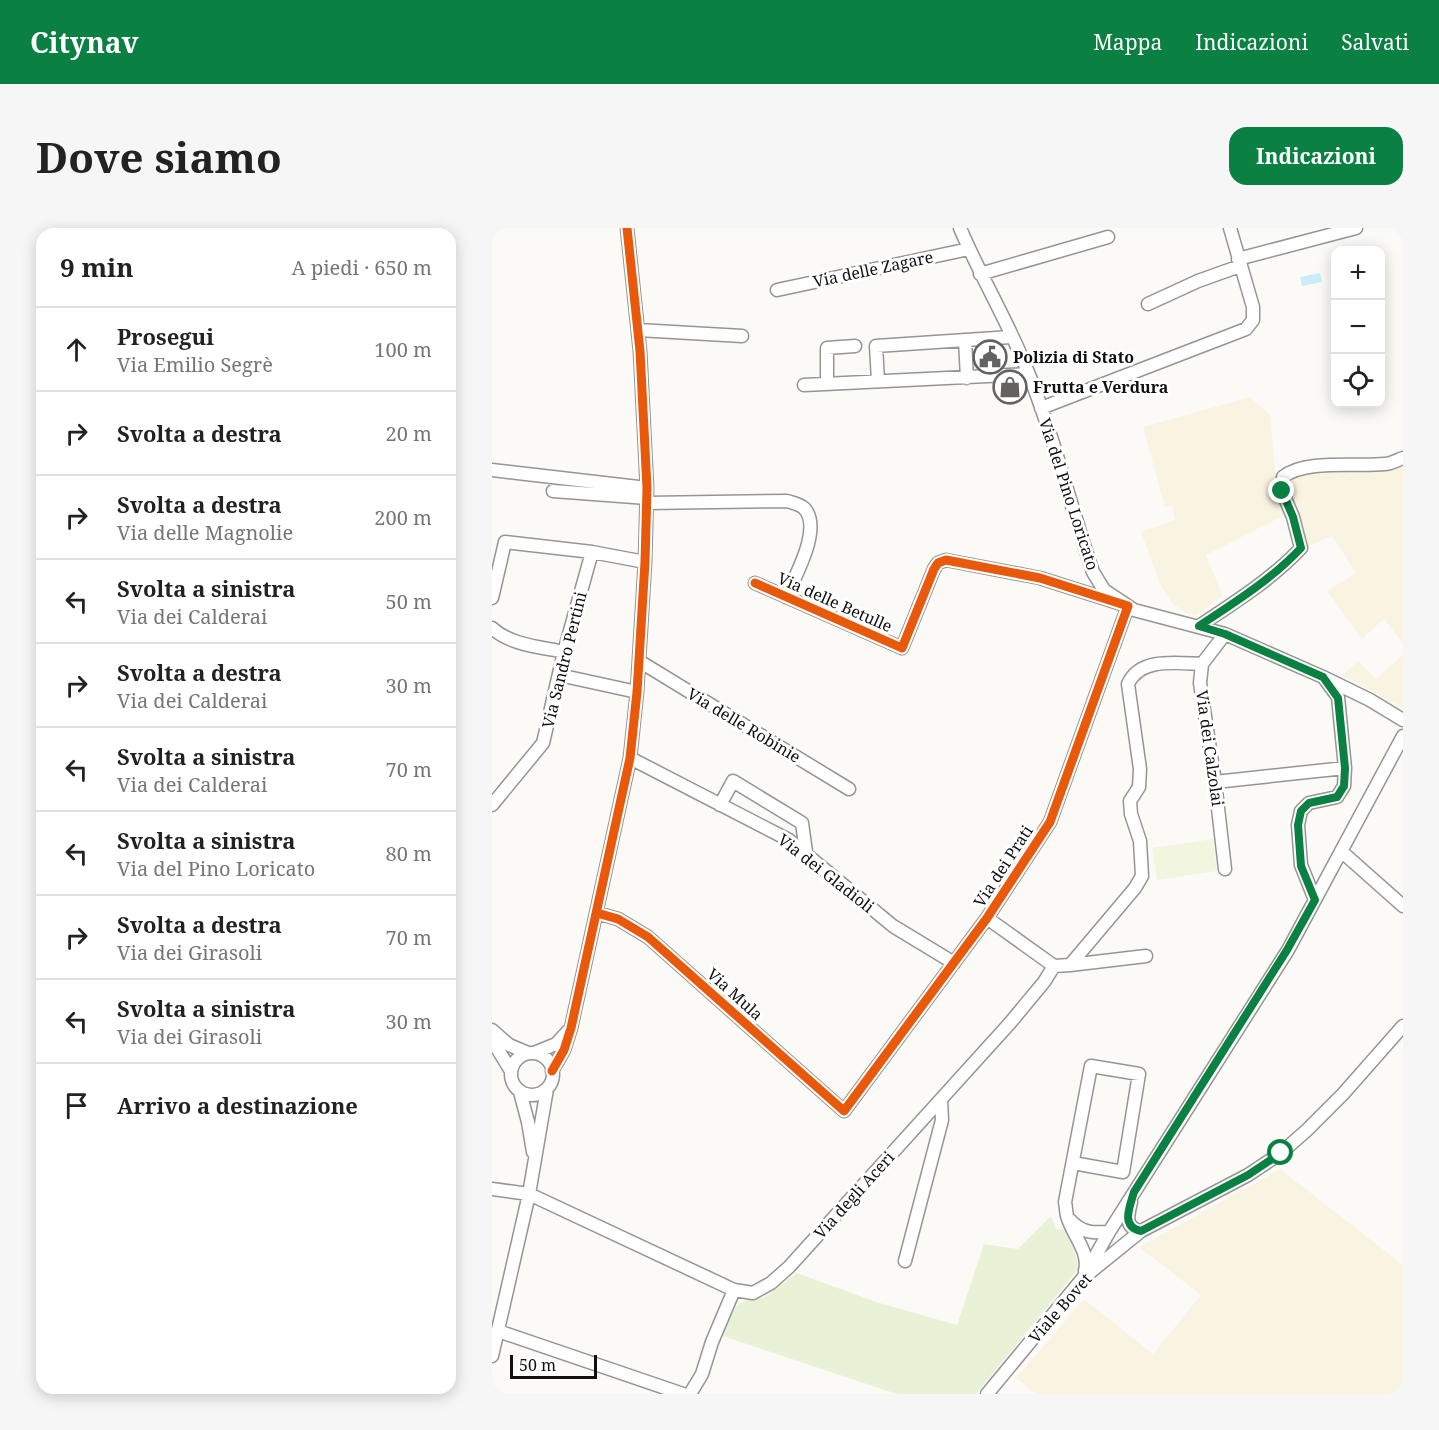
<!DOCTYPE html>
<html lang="it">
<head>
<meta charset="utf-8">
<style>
	body { margin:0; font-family:"Noto Serif",serif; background:#f6f6f6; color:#222 }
	.controls { position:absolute; right:18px; top:18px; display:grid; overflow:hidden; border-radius:12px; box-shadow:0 3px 15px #0003 }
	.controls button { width:54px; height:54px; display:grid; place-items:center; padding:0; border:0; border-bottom:2px solid #e0e0e0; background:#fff; color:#222; font:30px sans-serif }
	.scale { position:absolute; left:18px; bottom:15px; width:87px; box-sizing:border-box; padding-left:6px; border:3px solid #101010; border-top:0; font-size:16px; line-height:21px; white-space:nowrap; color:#101010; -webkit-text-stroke:4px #fff; paint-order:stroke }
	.stop { position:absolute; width:18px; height:18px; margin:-14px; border:4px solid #0b8043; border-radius:50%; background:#fff }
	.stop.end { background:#0b8043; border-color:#fff; box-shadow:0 2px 6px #0008 }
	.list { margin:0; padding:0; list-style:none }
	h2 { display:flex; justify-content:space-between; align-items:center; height:78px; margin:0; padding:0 24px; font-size:26px }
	h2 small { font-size:20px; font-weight:400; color:#767676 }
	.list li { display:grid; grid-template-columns:39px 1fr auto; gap:18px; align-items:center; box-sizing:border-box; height:84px; padding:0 24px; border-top:2px solid #e0e0e0 }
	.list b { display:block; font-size:22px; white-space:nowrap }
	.list p { margin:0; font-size:20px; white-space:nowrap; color:#767676 }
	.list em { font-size:20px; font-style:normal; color:#767676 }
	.icon { flex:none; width:33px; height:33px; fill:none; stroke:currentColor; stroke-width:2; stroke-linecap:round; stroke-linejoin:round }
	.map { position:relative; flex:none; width:911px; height:1166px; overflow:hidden; border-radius:18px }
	header { display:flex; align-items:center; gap:36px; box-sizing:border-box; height:84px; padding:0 30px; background:#0b8043; color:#fff }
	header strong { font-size:28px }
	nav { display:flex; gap:33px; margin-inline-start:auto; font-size:21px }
	.intro { display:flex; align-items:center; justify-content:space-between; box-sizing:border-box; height:144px; padding:0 36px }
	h1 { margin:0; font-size:42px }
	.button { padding:15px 27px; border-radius:18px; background:#0b8043; color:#fff; font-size:21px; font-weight:700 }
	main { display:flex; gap:36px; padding:0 36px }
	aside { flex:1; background:#fff; border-radius:18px; box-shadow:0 3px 15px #0003 }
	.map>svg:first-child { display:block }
	.farmland { fill:#f9f4e2 }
	.green { fill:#e9f2d6 }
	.pitch { fill:#f2f6df }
	.water { fill:#cbedf7 }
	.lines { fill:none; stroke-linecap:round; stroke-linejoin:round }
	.minor-casing { stroke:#969594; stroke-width:15 }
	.minor { stroke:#fffefe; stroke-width:12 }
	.cycleway-casing { stroke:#fff; stroke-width:13 }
	.cycleway { stroke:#e8590c; stroke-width:9 }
	.route { stroke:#0b8043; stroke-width:8 }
	.labels { text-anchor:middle; stroke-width:6; stroke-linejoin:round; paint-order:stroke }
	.street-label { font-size:16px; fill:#101010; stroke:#fff }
	.poi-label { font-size:16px; font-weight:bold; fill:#101010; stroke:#fff; text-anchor:start }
</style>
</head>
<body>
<header>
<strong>Citynav</strong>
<nav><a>Mappa</a><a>Indicazioni</a><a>Salvati</a></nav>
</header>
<div class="intro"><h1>Dove siamo</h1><a class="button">Indicazioni</a></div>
<main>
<aside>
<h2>9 min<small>A piedi · 650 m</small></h2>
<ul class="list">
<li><svg class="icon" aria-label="ahead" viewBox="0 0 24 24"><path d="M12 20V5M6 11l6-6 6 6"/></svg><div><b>Prosegui</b><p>Via Emilio Segrè</p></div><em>100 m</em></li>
<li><svg class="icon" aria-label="right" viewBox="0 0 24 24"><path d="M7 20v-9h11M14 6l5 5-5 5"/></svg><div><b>Svolta a destra</b></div><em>20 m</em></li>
<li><svg class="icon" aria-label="right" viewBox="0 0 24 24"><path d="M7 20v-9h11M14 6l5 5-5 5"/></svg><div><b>Svolta a destra</b><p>Via delle Magnolie</p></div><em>200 m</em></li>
<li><svg class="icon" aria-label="left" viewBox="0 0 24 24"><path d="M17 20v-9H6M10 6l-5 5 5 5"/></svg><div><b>Svolta a sinistra</b><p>Via dei Calderai</p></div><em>50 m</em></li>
<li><svg class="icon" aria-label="right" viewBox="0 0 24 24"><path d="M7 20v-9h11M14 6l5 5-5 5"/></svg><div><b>Svolta a destra</b><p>Via dei Calderai</p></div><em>30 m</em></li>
<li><svg class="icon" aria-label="left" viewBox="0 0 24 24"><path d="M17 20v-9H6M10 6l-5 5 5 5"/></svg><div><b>Svolta a sinistra</b><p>Via dei Calderai</p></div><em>70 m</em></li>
<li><svg class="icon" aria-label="left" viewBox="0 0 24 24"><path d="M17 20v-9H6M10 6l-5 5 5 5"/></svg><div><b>Svolta a sinistra</b><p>Via del Pino Loricato</p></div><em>80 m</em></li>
<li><svg class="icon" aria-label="right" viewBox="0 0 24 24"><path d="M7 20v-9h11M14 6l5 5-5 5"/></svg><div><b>Svolta a destra</b><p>Via dei Girasoli</p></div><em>70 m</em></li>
<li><svg class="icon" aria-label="left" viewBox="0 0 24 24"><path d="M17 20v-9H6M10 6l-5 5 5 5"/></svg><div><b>Svolta a sinistra</b><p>Via dei Girasoli</p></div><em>30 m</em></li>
<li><svg class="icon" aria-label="arrive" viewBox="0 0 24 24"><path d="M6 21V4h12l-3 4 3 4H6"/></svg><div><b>Arrivo a destinazione</b></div></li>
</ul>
</aside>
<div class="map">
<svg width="911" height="1166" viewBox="0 0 911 1166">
	<rect width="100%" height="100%" fill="#fcfaf6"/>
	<!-- farmland -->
	<path class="farmland" d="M 758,169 L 778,187 L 784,254 L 788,270 L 795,286 L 714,327 L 731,368 L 704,387 L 692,384 L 680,375 L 668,356 L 649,304 L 683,292 L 680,279 L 673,279 L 651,199 Z
		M 911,235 L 911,415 L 892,391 L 870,411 L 835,363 L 864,345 L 840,308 L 816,318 L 795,265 L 796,251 L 834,243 L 871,241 L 887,243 L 901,241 Z
		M 911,427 L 911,480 L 850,447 L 866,433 L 884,451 Z
		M 788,941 L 911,1037 L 911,1166 L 544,1166 L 524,1150 L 592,1071 L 661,1126 L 709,1067 L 647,1019 Z"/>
	<!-- green -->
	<path class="green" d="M 559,988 L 564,1001 L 576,1002 L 587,1040 L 484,1166 L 405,1166 L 228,1107 L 244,1078 L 254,1072 L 271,1070 L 305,1045 L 384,1074 L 465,1097 L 492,1016 L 526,1021 Z"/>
	<!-- pitch -->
	<path class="pitch" d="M 721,611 L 725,643 L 665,652 L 660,620 Z"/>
	<!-- water -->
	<path class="water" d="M 828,45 L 830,54 L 810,58 L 808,49 Z"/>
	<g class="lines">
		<defs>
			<path id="minor" d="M 468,0 C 487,45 512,87 531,132 C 560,200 577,274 601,344 L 612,362 L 642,382 L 733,406 L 831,449 L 878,472 L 911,492
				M 746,31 L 864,0
				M 488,46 L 616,9
				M 285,62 L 477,21
				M 656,76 L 706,53 L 748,38
				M 146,102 L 250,108
				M 473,112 L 475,150
				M 386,153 L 384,118 L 519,109
				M 335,155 L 335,120 L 363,118
				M 312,157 L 536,146
				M 549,180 L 754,101 L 761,92 L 761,79 L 738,0
				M 0,242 L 155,260
				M 61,263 L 155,270
				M 155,275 L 295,273 C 301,275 307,276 312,280 C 331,300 303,348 294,369
				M 0,370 L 13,314 L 100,324
				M 707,398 C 742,375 780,351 809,320 L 801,289 L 790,263 L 791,249 C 813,231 865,239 893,236 C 899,236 905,232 911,230
				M 0,400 C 18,417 49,419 72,424
				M 733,406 L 710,436 L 708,455 L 723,554 L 733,641
				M 147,433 L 357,561
				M 67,447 L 145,464
				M 138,530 L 297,612 L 401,698 L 462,735
				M 723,554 L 853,540
				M 0,577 L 51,515 L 72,424 L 100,324 L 153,334
				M 228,577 L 241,553 L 310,595 L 314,624
				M 849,623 L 911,678
				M 823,672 L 809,637 L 806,597 L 809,583 L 817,575 L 845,569 L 852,558 L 853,540 L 846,469 L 832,450
				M 105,685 L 126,691 L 156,709 L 352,883 L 495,690 L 558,594 L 636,378 L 548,350 L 454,332 L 446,335 L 442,341 L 410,420 L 263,355
				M 578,737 L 654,728
				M 562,738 L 578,737 L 643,660 L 650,648 L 648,613 L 639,586 L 638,573 L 647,559 L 648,541 L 636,456 C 648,429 684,435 710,436
				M 0,802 L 17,817 L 36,825
				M 0,812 L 19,843
				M 42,825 L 64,816 L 76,803
				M19 846a21 21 0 1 1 42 0a21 21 0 1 1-42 0Z
				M 60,843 L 72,822 L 79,800 L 138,530 L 145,464 L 153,334 L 155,260 L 148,123 L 135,0
				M 28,864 L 36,894 L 41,924
				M 581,935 L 631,944 L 647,846 L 599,838 L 573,974 C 574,978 574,984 575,988 C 580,1006 598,1024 593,1043
				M 0,961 L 37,966 L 242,1062 L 261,1065 L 279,1055 L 297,1039 L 518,795 L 552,754 L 562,738 L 495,690
				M 639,974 C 636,987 632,1000 649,1003
				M 578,992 C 590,1005 600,1005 617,1004
				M 413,1033 L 450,892 L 449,871
				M 591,1050 L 617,1004 L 796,722 L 911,508
				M 6,1103 L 191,1166
				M 0,1128 L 37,966 L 55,861
				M 198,1166 L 210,1146 L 220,1114 L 242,1062
				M 495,1166 L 591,1050 L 649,1003 L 756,947 L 789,925 L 815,902 L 851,866 L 911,798"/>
		</defs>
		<!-- minor casing -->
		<use href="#minor" class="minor-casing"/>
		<!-- minor -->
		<use href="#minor" class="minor"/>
		<defs>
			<path id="cycleway" d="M 105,685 L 126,691 L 156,709 L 352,883 L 495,690 L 558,594 L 636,378 L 548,350 L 454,332 L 446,335 L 442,341 L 410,420 L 263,355
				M 60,843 L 72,822 L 79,800 L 138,530 L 145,464 L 153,334 L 155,260 L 148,123 L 135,0"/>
		</defs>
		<!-- cycleway casing -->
		<use href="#cycleway" class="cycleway-casing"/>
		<!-- cycleway -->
		<use href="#cycleway" class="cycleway"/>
	</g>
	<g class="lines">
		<!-- route -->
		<path class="route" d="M 789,925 L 756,947 L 649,1003 C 628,999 638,978 642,964 L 795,722 L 823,672 L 809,638 L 806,597 L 809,583 L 817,575 L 845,569 L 852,558 L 853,540 L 846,470 L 831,449 L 733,406 L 707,398 C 742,375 780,351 809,320 L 801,289 L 790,263"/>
	</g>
	<!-- icons -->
	<defs>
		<symbol id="civic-ring" viewBox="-11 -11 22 22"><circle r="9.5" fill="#fff" stroke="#636260" stroke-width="1.5"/><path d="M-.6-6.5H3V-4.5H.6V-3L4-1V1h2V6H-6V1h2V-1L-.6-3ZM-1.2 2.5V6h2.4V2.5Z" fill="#636260"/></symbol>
		<symbol id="shop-ring" viewBox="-11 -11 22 22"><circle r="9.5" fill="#fff" stroke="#636260" stroke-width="1.5"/><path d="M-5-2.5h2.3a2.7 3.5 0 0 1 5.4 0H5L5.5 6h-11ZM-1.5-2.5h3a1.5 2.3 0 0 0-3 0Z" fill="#636260"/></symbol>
	</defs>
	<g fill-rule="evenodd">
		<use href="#civic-ring" x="479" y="110" width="38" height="38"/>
		<use href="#shop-ring" x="499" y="140" width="38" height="38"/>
	</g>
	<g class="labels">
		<!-- street labels -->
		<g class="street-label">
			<text transform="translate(381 41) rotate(-12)" y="6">Via delle Zagare</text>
			<text transform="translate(577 266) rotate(72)" y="6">Via del Pino Loricato</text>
			<text transform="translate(343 374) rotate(24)" y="6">Via delle Betulle</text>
			<text transform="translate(72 432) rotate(-76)" y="6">Via Sandro Pertini</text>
			<text transform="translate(252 497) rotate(31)" y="6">Via delle Robinie</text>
			<text transform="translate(718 520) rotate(82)" y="6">Via dei Calzolai</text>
			<text transform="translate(511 638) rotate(-57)" y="6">Via dei Prati</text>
			<text transform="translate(334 645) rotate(38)" y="6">Via dei Gladioli</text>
			<text transform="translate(243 766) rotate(42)" y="6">Via Mula</text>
			<text transform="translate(362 967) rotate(-48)" y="6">Via degli Aceri</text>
			<text transform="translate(568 1080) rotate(-49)" y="6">Viale Bovet</text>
		</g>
		<!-- poi labels -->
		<g class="poi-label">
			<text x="521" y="135">Polizia di Stato</text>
			<text x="541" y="165">Frutta e Verdura</text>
		</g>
	</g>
</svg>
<div class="controls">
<button>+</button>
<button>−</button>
<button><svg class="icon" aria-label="locate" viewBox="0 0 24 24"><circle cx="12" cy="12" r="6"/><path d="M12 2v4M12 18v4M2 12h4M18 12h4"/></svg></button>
</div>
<div class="scale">50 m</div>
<div class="stop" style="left:789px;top:925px"></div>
<div class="stop end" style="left:790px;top:263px"></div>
</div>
</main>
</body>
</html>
